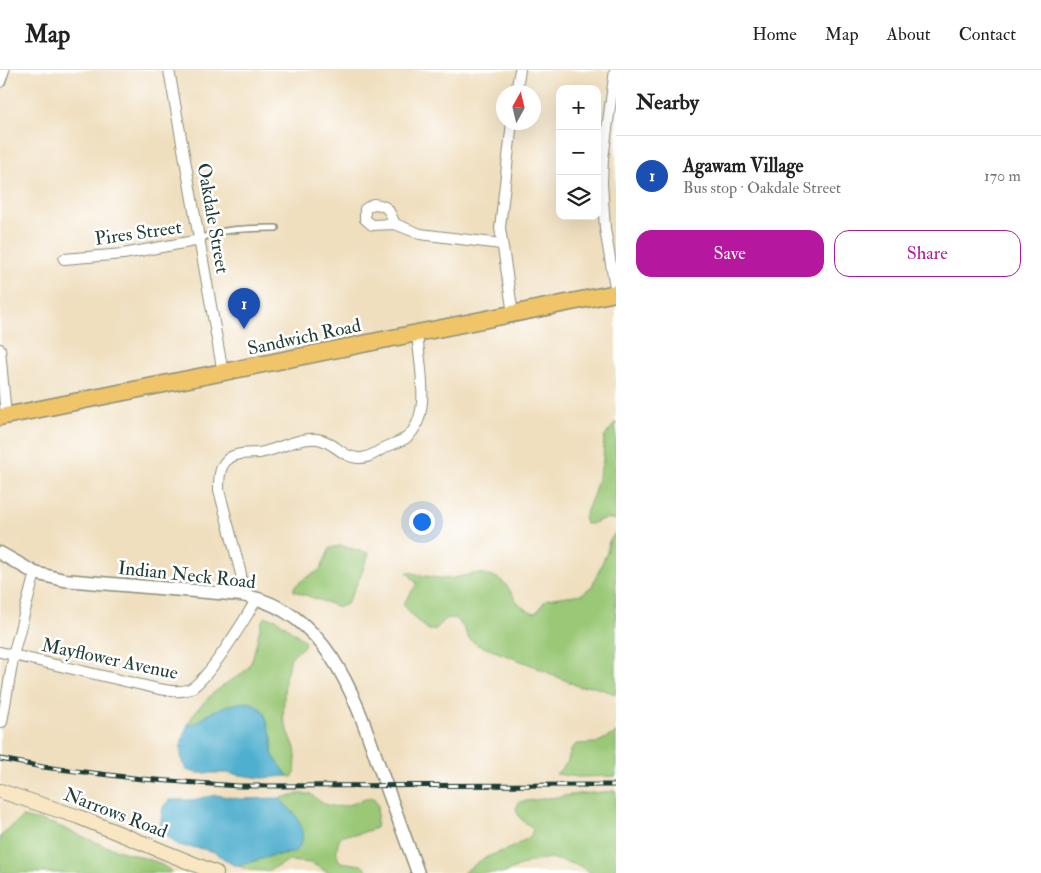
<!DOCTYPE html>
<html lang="en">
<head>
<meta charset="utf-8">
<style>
	body { margin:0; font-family:"IM FELL Double Pica",serif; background:#f2f2f2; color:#222 }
	.controls { position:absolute; right:15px; top:15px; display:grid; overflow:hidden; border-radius:10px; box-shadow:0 5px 20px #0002 }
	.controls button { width:45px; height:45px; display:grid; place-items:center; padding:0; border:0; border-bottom:1px solid #e0e0e0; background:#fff; color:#222; font:25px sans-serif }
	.compass { position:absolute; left:496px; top:15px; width:45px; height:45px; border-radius:50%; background:#fff; box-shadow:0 5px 20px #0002; rotate:8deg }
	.you { position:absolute; left:421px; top:451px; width:18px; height:18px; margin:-12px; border:4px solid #fff; border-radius:50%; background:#1a73e8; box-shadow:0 0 0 8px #1a73e833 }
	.badge { display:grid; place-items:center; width:32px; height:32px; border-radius:50%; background:#b5179e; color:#fff; font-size:16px; font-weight:700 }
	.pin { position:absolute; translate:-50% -41px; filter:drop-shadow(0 1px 2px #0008) }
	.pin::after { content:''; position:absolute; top:26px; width:18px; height:15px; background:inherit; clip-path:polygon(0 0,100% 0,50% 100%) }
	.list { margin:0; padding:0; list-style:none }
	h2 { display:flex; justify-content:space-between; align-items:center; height:65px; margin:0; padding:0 20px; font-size:21px }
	h2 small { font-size:16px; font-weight:400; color:#767676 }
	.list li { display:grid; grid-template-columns:32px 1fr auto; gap:15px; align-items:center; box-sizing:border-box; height:80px; padding:0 20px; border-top:1px solid #e0e0e0 }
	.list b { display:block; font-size:19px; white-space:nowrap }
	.list p { margin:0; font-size:16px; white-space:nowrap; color:#767676 }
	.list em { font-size:16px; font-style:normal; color:#767676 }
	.actions { display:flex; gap:10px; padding:15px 20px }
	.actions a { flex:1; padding:11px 0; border:1px solid #b5179e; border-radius:15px; text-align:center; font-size:18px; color:#b5179e }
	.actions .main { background:#b5179e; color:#fff }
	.icon { flex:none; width:28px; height:28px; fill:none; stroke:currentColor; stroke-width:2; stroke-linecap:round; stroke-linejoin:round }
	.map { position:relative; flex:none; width:616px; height:803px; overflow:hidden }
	header { display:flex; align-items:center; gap:30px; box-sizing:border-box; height:70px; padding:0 25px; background:#fff; border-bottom:1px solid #e0e0e0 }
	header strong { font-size:24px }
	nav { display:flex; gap:28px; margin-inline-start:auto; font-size:18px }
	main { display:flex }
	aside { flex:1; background:#fff }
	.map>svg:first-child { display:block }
	.green { fill:#9ac876; stroke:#5c8255 }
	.water { fill:#4fafce; stroke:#377681 }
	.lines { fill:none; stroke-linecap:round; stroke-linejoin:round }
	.service-casing { stroke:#888e7a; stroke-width:8 }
	.minor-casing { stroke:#888e7a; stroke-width:12 }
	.tertiary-casing { stroke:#888e7a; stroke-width:15 }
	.secondary-casing { stroke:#888e7a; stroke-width:16 }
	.primary-casing { stroke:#888e7a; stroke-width:19 }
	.service { stroke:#fff; stroke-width:5 }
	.minor { stroke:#fff; stroke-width:10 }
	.tertiary { stroke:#fff; stroke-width:12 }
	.secondary { stroke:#f9e7c3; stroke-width:14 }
	.primary { stroke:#f0c469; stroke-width:16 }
	.rail-casing { stroke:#1f3d34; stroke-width:5 }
	.rail { stroke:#fff; stroke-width:3; stroke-dasharray:9; stroke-linecap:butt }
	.labels { text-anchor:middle; stroke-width:5; stroke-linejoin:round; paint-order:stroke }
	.street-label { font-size:19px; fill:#1f3d34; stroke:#fff }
</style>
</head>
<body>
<header>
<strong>Map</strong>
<nav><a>Home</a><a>Map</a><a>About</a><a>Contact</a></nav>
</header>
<main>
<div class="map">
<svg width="616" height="803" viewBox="0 0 616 803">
	<rect width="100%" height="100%" fill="#fff"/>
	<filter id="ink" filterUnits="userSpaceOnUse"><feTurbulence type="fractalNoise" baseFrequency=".02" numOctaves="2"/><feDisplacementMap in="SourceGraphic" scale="10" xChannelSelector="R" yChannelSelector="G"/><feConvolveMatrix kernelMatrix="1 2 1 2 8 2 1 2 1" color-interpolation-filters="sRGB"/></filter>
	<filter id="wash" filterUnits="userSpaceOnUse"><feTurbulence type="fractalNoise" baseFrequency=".0096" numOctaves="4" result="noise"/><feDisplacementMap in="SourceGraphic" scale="20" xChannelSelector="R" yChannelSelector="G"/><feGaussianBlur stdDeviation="1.12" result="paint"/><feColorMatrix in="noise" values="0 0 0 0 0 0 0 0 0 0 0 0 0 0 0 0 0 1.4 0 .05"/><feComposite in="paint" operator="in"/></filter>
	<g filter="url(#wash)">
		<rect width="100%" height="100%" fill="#f0dfbf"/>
		<!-- green -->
		<path class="green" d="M 616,352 L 616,450 C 599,445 599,455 586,454 L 584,448 L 594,423 L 603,391 L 604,367 Z
			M 616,462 L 616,624 L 591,616 L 580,617 L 529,594 L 478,575 L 469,569 L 463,557 L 456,549 L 451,548 L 446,549 L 435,560 L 429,560 L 415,549 L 403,534 L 417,514 L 407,502 C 423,505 438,510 454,508 C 468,505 478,501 492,506 C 515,513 509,535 534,543 C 541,540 541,534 547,529 L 582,524 L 592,516 L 607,482 L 609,471 Z
			M 341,476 L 369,483 L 361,505 L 347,534 L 339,537 L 294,521 L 294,517 L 304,509 L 320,500 L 330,478 Z
			M 266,547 L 276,549 L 305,571 L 304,576 L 291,587 L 285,608 L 283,648 L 295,678 L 296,687 L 295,704 L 292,707 L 288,706 L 278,695 L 272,684 L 272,668 L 264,642 L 214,641 L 193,654 L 188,654 L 195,642 L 212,624 L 228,612 L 239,606 L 248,598 L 252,590 L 262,551 Z
			M 616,663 L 616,706 L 578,707 L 556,704 L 567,693 L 572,678 L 576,674 L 596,673 Z
			M 616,721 L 616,803 L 590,803 L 578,795 L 550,788 L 529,792 L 505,803 L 463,803 L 484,788 L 513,777 L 531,766 L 533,758 C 524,752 519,749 516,739 L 519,732 L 579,724 Z
			M 299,724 L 311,724 C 331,744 347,736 370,727 L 374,728 L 378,736 L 376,758 L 358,764 L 342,765 C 337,774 334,782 340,792 L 361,795 L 370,803 L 329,803 L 311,793 L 289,791 L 267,801 L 249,800 L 238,796 L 274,785 L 286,785 L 285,734 L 282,732 L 280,728 Z
			M 22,747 L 54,754 L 102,775 L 157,792 L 171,801 L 170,803 L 0,803 L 0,767 Z"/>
		<!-- water -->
		<path class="water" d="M 246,632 L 255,634 L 264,642 L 272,668 L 272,684 L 288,706 L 262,708 L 225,703 L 197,703 L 186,700 C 177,681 181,672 188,654 C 198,655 206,645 214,641 C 224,636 235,633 246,632 Z
			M 216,725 L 240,729 L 280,728 C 283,734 290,738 294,743 C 303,756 308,773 293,783 L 274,785 L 238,796 C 227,794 221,784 211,781 C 183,773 182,784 160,758 L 163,737 L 169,730 L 192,730 Z"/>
	</g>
	<g filter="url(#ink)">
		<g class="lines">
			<defs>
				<path id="service" d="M 200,170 C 215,158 256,158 276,158"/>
				<path id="minor" d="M 169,0 L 223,303
					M 615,0 L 603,88 L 602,113 L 605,159 L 616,223
					M 0,12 L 4,0
					M 516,22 L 520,0
					M 512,52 L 500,158 L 513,244
					M 395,154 C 389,141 389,135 373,134 L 365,139 L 365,149 L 372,155 L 395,154 L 420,164 L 501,174
					M 64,189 L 123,184 L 200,170
					M 0,279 L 6,346
					M 242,525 L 241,504 L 219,420 C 219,410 219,398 226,391 C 234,382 248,384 259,383 C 278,380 298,367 317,369 C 334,371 341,387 358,388 C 368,389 376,382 386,377 C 392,374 400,372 406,368 C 433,347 419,293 417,263
					M 0,582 L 159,619 C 170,621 180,623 190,619 C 208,610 246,548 257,528
					M 2,652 L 15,578 L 35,503"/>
				<path id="tertiary" d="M 0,483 L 35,503 L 64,510 L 242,525 C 327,541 354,624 379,696 C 392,732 405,767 418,803"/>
				<path id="secondary" d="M 0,721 L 79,747 L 216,803"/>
				<path id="primary" d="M 0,347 L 616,223"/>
			</defs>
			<!-- service casing -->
			<use href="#service" class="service-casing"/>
			<!-- minor casing -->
			<use href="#minor" class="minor-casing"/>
			<!-- tertiary casing -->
			<use href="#tertiary" class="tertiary-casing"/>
			<!-- secondary casing -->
			<use href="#secondary" class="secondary-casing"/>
			<!-- primary casing -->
			<use href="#primary" class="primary-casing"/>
			<!-- service -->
			<use href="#service" class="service"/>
			<!-- minor -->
			<use href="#minor" class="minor"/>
			<!-- tertiary -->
			<use href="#tertiary" class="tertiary"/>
			<!-- secondary -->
			<use href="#secondary" class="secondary"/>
			<!-- primary -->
			<use href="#primary" class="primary"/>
			<defs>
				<path id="rail" d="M 0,689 L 43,697 L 142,709 L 238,716 L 616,715"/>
			</defs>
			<!-- rail casing -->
			<use href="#rail" class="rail-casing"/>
			<!-- rail -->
			<use href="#rail" class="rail"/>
		</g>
	</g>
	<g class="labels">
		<!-- street labels -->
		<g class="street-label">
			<text transform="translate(214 148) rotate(80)" y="7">Oakdale Street</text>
			<text transform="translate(138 162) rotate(-8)" y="7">Pires Street</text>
			<text transform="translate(304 266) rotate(-12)" y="7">Sandwich Road</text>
			<text transform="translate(187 504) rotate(6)" y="7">Indian Neck Road</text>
			<text transform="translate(110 588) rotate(12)" y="7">Mayflower Avenue</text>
			<text transform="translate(116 742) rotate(21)" y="7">Narrows Road</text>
		</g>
	</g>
</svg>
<div class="controls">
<button>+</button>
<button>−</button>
<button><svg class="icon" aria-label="layers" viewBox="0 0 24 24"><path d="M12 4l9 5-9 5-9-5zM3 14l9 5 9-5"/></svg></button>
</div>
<svg class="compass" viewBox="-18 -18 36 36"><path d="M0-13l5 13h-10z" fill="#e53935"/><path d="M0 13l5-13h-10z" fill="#767676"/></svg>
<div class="you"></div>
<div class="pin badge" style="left:244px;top:259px;background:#1a4fb4">1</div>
</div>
<aside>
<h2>Nearby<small></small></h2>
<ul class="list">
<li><span class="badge" style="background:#1a4fb4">1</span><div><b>Agawam Village</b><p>Bus stop · Oakdale Street</p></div><em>170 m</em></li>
</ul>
<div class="actions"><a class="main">Save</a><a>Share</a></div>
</aside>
</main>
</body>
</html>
